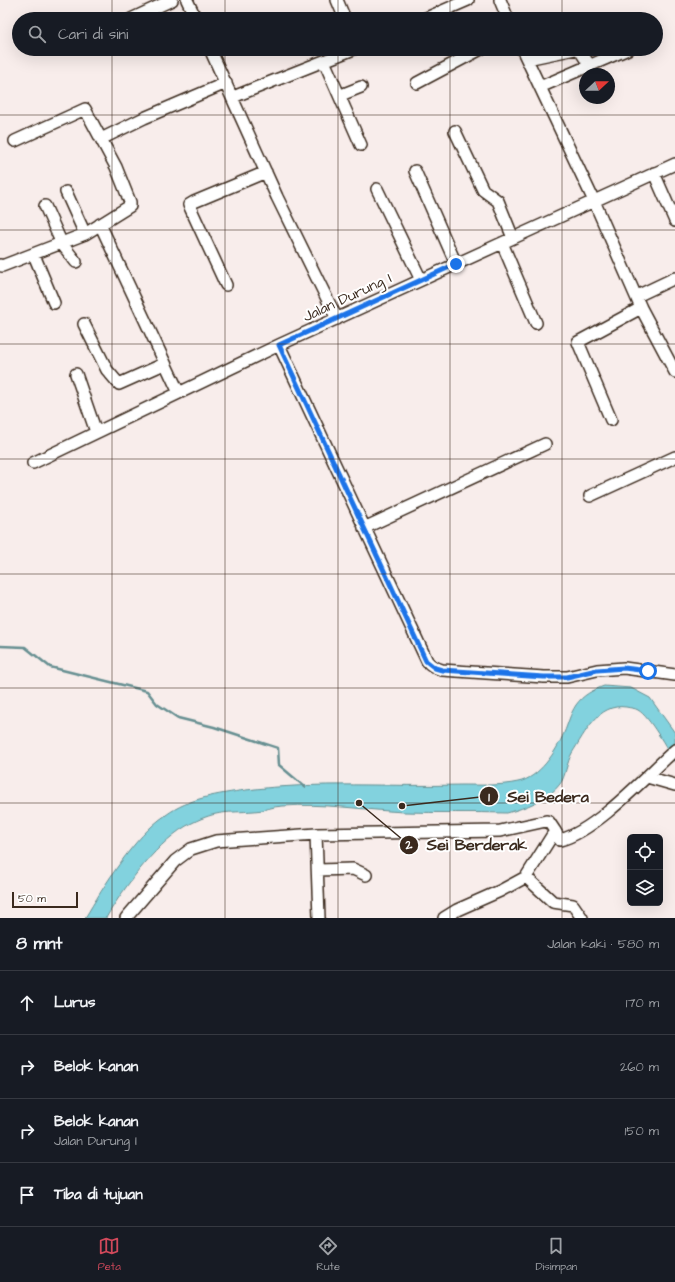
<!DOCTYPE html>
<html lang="id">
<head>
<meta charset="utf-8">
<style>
	body { margin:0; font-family:"Architects Daughter",sans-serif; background:#242831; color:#f1f3f6 }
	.controls { position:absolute; right:12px; bottom:12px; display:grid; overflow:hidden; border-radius:6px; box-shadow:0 4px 16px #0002 }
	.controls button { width:36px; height:36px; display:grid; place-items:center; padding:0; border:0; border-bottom:1px solid #363941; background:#171b24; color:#f1f3f6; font:20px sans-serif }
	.compass { position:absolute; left:579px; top:68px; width:36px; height:36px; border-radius:50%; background:#171b24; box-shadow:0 4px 16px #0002; rotate:68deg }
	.scale { position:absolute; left:12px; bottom:10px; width:66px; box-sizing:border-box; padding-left:4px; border:2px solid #3b2a1e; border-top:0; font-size:11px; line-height:14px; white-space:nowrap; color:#3b2a1e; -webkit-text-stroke:3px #fff; paint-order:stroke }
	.stop { position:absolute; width:12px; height:12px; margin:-9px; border:3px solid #1a73e8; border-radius:50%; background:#fff }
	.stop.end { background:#1a73e8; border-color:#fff; box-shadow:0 1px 4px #0008 }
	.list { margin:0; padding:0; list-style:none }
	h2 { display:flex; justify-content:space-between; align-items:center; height:52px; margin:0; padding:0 16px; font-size:17px }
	h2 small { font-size:13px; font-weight:400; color:#9ea1a6 }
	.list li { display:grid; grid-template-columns:26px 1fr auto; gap:12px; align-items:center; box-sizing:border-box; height:64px; padding:0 16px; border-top:1px solid #363941 }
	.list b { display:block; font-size:15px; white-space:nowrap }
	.list p { margin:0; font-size:13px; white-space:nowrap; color:#9ea1a6 }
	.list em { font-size:13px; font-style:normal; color:#9ea1a6 }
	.icon { flex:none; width:22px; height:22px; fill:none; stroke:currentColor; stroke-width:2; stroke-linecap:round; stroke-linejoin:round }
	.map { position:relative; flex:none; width:675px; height:918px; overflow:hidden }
	.search { position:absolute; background:#171b24; box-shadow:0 4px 16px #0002; left:12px; right:12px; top:12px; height:44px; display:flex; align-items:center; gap:10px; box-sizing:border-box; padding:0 14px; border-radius:22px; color:#9ea1a6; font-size:15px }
	.sheet { height:308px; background:#171b24 }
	nav { display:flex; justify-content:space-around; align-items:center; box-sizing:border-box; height:56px; border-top:1px solid #363941; background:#171b24; font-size:11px; color:#9ea1a6 }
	nav a { display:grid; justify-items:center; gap:2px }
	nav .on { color:#d1495b }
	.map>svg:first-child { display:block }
	.water { fill:#82d2de; stroke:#668f91 }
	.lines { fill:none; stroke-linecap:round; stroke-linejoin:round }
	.stream { stroke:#668f91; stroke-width:2.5 }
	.minor-casing { stroke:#3b2a1e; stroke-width:14 }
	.minor { stroke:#fff; stroke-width:11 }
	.route { stroke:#1a73e8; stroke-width:5 }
	.grid { fill:none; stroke:#3b2a1e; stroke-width:1; stroke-opacity:0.55 }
	.labels { text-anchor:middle; stroke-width:4; stroke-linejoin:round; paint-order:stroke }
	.street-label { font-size:15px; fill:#3b2a1e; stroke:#fff }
	.leader { fill:none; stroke:#3b2a1e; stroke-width:1.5 }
	.callout-dot { fill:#3b2a1e; stroke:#fff; stroke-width:1.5 }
	.mark-label { font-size:12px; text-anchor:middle; font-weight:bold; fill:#fff }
	.callout-label { font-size:16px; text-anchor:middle; font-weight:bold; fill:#3b2a1e; stroke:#fff; stroke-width:4; stroke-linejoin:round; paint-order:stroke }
</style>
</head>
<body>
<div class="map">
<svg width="675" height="918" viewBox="0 0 675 918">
	<rect width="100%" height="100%" fill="#f8edeb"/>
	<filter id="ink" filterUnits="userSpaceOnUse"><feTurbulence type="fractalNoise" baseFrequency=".025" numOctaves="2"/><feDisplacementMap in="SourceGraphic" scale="8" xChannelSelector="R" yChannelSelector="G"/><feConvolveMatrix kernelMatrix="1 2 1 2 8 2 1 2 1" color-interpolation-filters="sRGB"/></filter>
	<g filter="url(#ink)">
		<!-- water -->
		<path class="water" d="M 604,686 L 631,688 L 650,698 L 675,733 L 675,762 C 667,749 650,717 638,710 C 635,708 630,708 626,707 C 598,703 585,733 572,753 C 567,762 565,778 560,784 C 549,799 525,808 507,813 C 473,812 438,813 404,812 C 364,810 324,803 283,806 C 273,806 264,811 254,811 C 227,813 218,810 192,823 C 160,838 124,887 106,918 L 85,918 C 104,886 134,836 166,815 C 189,798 218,794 246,790 C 317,781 390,787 462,785 C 480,785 500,786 518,782 C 539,778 556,752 564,733 C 568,724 570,714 576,705 C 583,695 593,690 604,686 Z"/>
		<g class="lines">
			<!-- stream -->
			<path class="stream" d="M 0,646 L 25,647 L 50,667 L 147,691 L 157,704 L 178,718 L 214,727 L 278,748 L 279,765 L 305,787"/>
			<defs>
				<path id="minor" d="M 187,0 L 196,19
					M 337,0 L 345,19
					M 500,0 L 508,19
					M 131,19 L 172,0
					M 424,19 L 468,0
					M 210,49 L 277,197 L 337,319
					M 522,49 L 594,201 L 641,308 L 675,372
					M 579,49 L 590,66
					M 527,59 L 575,49
					M 324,61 L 361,145
					M 417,83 L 481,49
					M 540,87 L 628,49
					M 341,95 L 361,87
					M 233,97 L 354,49
					M 455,131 L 483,190 L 498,201 L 513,238
					M 15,141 L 85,109 L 101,139
					M 415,171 L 456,264
					M 654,173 L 675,221
					M 377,189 L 421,280
					M 66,192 L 85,234
					M 45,206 L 62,244 L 76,262
					M 100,224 L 179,393
					M 502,243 L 536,323
					M 34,255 L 54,303
					M 0,265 L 2,266 L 85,234 L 130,206 L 130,202 L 116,167 L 101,139 L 144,118 L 226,83
					M 226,285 L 189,205 L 194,202 L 266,172
					M 637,296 L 675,278
					M 84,324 L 107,370 L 119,384 L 164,364
					M 279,345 L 427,661 C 431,666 435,668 442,670 L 544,677 L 567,677 L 597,670 L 624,668 L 675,675
					M 76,374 L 96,432
					M 611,420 L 578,342 L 641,308
					M 33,463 L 279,345 L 675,164
					M 590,496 L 675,457
					M 364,528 L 545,444
					M 647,777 L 675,785
					M 316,834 L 319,918
					M 318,870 L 353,869 L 366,875
					M 526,877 L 553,902 L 573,905 L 582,918
					M 126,918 L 175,861 L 191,849 L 216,841 L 316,834 L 500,831 L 546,821 L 549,822 L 555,831
					M 444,918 L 457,910 L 500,891 L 526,877 L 555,831 L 560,840 C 596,831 647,775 675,750"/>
			</defs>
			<!-- minor casing -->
			<use href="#minor" class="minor-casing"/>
			<!-- minor -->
			<use href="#minor" class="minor"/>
		</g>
	</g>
	<g class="lines" filter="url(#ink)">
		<!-- route -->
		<path class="route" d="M 456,264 L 279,345 L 426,661 L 435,668 L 442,670 L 544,677 L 567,677 L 597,670 L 624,668 L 648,671"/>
	</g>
	<!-- grid -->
	<path class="grid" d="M 112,0 L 112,19M 225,0 L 225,19M 338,0 L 338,19M 450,0 L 450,19M 562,0 L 562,19M 112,49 L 112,918M 225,49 L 225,918M 338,49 L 338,918M 450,49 L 450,918M 562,49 L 562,918M 0,115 L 675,115M 0,230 L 675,230M 0,344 L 675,344M 0,459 L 675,459M 0,574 L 675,574M 0,688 L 675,688M 0,803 L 675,803"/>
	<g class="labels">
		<!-- street labels -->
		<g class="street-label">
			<text transform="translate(347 297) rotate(-25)" y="5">Jalan Durung I</text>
		</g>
	</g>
	<!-- callouts -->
	<path class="leader" d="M402 806L489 796M359 803L409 845"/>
	<g class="callout-dot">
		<circle cx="402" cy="806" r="4"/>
		<circle cx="359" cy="803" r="4"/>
		<circle cx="489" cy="796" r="10"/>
		<circle cx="409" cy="845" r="10"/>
	</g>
	<g class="mark-label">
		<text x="489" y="801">1</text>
		<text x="409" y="849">2</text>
	</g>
	<g class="callout-label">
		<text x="548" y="802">Sei Bedera</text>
		<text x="477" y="850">Sei Berderak</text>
	</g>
</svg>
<div class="controls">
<button><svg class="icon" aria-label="locate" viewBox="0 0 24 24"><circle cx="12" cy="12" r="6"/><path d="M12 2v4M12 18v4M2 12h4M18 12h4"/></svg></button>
<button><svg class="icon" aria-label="layers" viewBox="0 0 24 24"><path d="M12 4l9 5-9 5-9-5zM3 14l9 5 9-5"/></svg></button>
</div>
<svg class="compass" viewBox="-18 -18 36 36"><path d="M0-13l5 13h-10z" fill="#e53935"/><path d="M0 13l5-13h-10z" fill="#9ea1a6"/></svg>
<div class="scale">50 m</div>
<div class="stop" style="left:648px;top:671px"></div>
<div class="stop end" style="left:456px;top:264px"></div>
<div class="search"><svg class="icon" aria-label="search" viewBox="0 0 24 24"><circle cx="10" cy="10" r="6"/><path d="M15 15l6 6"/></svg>Cari di sini</div>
</div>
<section class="sheet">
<h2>8 mnt<small>Jalan kaki · 580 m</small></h2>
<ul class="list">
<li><svg class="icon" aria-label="ahead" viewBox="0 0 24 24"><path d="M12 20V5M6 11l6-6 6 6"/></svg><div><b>Lurus</b></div><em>170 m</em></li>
<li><svg class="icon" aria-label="right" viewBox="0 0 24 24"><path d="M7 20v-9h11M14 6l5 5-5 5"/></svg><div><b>Belok kanan</b></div><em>260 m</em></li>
<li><svg class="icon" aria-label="right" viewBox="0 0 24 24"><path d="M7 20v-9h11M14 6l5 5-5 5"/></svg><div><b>Belok kanan</b><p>Jalan Durung I</p></div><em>150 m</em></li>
<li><svg class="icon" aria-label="arrive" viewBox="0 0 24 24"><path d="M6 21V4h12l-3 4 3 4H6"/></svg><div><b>Tiba di tujuan</b></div></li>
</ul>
</section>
<nav>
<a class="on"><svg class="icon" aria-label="map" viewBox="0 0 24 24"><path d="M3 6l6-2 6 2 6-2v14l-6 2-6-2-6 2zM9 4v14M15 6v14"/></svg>Peta</a>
<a><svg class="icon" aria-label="directions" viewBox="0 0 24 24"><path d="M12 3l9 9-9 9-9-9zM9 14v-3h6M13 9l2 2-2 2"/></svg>Rute</a>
<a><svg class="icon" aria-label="saved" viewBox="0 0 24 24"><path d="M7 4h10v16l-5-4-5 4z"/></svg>Disimpan</a>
</nav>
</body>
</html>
